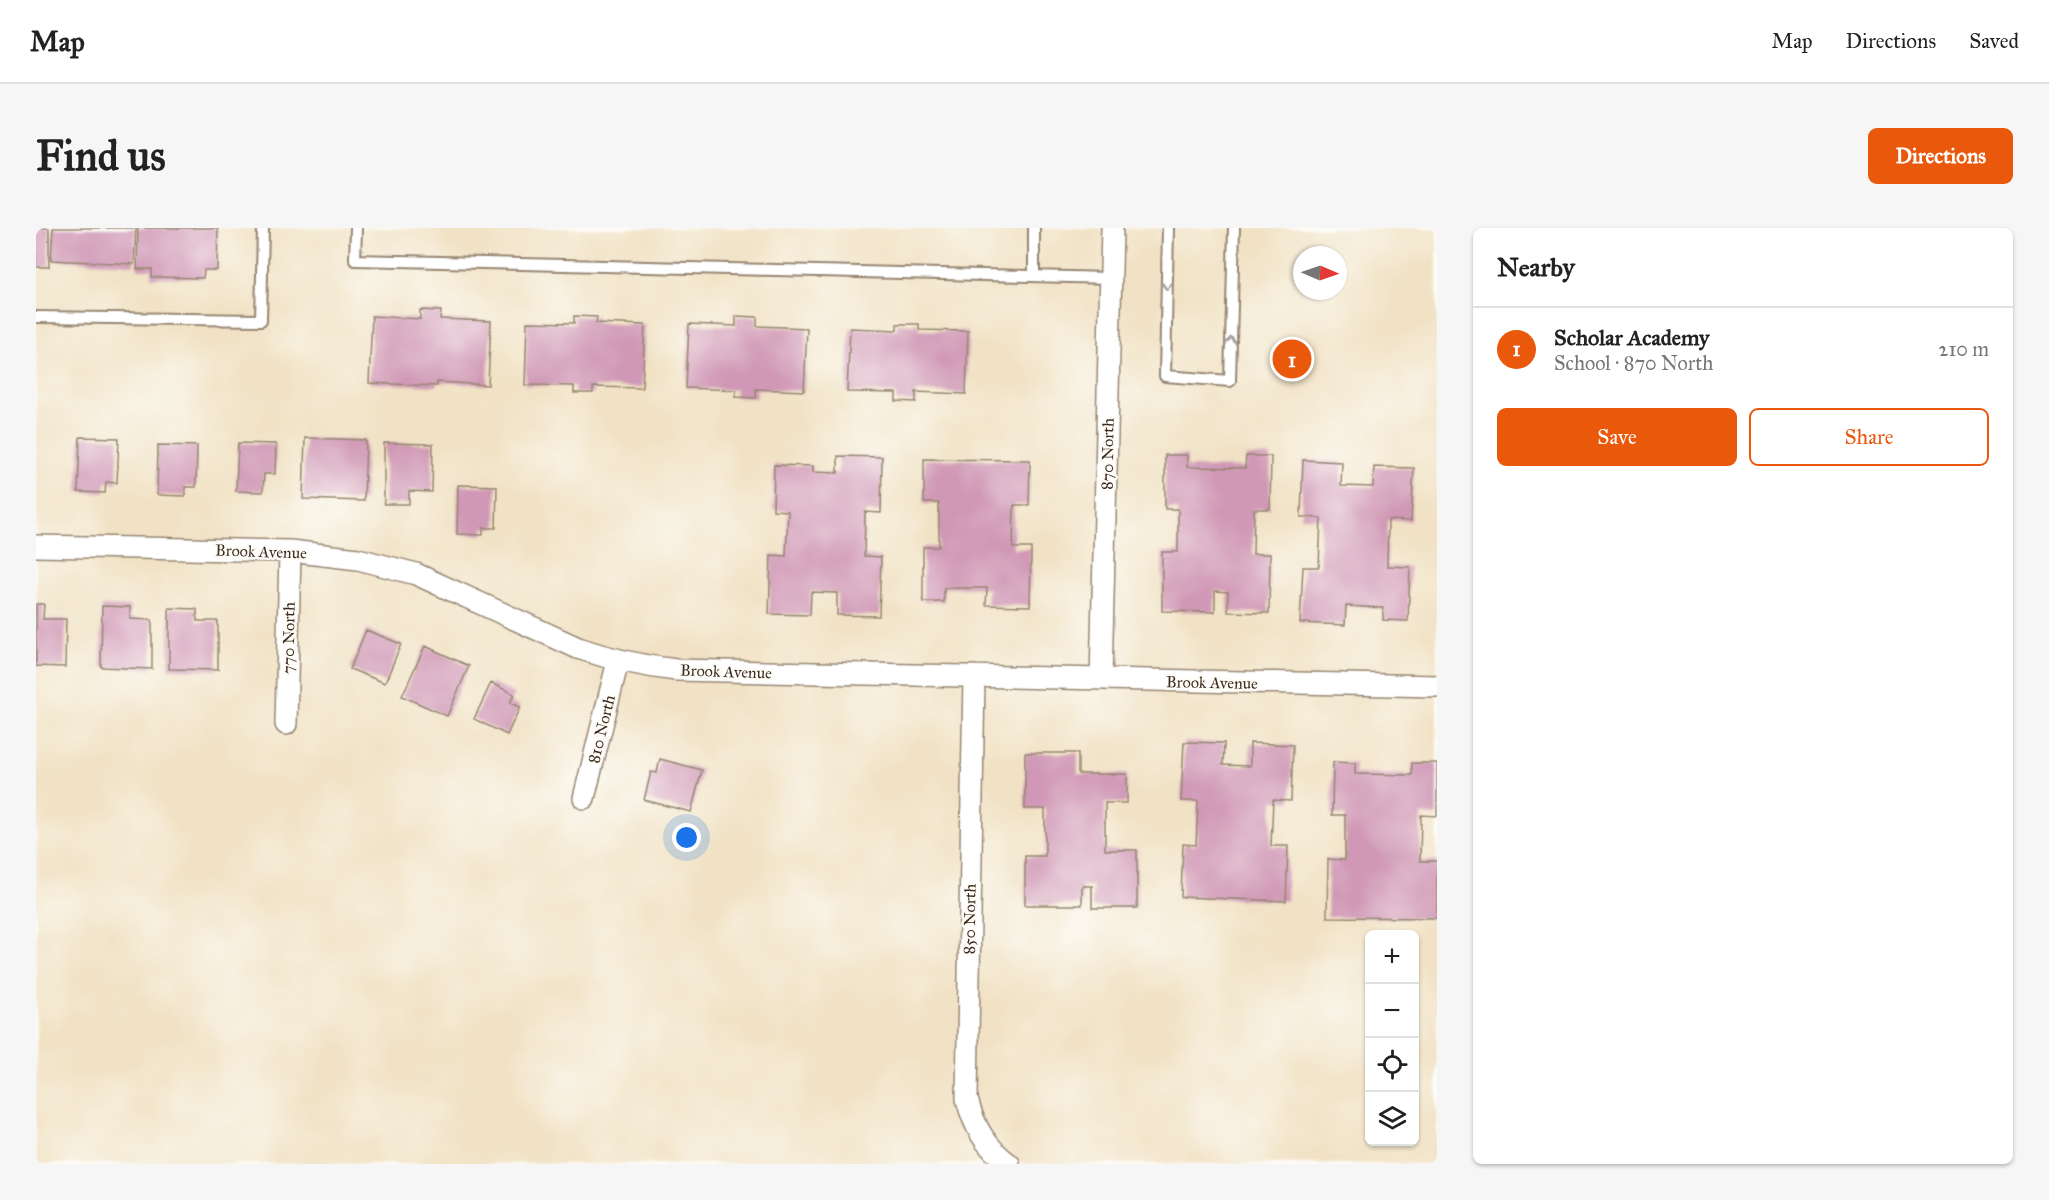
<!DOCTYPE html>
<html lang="en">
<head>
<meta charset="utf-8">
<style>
	body { margin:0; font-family:"IM FELL Great Primer",serif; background:#f6f6f6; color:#222 }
	.controls { position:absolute; right:18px; bottom:18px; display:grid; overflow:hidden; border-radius:9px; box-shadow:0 2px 4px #0004 }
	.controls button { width:54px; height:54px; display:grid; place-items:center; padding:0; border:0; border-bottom:2px solid #e0e0e0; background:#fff; color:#222; font:30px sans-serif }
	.compass { position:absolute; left:1257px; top:18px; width:54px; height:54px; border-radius:50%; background:#fff; box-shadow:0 2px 4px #0004; rotate:92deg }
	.you { position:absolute; left:651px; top:610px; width:21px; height:21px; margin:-15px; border:4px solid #fff; border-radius:50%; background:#1a73e8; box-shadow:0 0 0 9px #1a73e833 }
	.badge { display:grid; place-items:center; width:39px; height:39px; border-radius:50%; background:#ea580c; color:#fff; font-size:20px; font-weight:700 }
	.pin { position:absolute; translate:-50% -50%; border:3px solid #fff; box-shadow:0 2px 6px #0006 }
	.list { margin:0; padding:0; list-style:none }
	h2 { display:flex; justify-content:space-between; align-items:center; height:78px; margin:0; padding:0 24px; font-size:26px }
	h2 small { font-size:20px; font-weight:400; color:#767676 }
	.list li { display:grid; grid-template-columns:39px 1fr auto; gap:18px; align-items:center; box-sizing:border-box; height:84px; padding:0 24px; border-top:2px solid #e0e0e0 }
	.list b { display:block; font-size:22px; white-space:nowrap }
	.list p { margin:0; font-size:20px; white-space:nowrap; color:#767676 }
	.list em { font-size:20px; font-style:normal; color:#767676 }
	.actions { display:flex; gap:12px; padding:18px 24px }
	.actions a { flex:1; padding:14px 0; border:2px solid #ea580c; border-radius:9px; text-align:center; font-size:21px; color:#ea580c }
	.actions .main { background:#ea580c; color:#fff }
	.icon { flex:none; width:33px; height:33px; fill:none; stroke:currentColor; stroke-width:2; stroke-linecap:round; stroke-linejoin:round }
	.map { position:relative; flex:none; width:1401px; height:936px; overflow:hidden; border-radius:9px }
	header { display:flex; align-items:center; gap:36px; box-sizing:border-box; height:84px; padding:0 30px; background:#fff; border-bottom:2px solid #e0e0e0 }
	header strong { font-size:28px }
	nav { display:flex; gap:33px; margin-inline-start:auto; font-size:21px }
	.intro { display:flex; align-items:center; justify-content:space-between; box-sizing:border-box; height:144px; padding:0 36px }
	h1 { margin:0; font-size:42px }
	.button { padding:15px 27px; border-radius:9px; background:#ea580c; color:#fff; font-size:21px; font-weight:700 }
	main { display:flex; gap:36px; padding:0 36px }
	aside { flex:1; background:#fff; border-radius:9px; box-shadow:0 2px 4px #0004 }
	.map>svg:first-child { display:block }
	.building { fill:#d098b6 }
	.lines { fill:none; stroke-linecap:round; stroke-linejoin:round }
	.lane-casing { stroke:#968672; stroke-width:14 }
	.street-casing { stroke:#968672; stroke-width:24 }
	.lane { stroke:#fff; stroke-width:10 }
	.street { stroke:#fff; stroke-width:21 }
	.oneway { stroke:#a79f9a }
	.labels { text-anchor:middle; stroke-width:5; stroke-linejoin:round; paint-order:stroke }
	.street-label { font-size:16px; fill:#3b2a1e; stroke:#fdfcf7 }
</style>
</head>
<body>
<header>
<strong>Map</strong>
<nav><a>Map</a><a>Directions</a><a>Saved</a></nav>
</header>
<div class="intro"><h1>Find us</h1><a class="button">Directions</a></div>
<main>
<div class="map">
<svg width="1401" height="936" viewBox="0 0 1401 936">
	<rect width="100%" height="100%" fill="#fdfcf7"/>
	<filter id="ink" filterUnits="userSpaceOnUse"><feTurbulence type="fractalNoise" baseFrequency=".0167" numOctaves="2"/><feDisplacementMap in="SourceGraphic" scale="12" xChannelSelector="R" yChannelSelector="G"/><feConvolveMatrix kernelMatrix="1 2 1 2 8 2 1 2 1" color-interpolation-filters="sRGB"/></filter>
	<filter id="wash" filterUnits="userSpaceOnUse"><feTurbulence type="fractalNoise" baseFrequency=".008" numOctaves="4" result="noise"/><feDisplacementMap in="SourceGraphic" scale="24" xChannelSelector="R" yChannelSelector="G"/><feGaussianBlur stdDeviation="1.35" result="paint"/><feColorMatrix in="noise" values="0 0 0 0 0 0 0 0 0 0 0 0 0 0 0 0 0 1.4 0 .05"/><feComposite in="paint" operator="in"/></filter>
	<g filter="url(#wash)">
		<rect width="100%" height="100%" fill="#f1e2c5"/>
		<g id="blocks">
			<!-- building -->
			<path class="building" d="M 0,0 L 13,0 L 13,39 L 0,39 Z
				M 17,0 L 100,0 L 98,36 L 15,32 Z
				M 102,0 L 182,0 L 181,42 L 168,42 L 167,50 L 116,49 L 116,41 L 101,41 Z
				M 384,82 L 405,83 L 404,91 L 455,93 L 452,157 L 401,154 L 401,158 L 333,155 L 336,88 L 384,91 Z
				M 538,88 L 561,89 L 560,95 L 609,97 L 606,160 L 557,159 L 557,165 L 538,165 L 538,158 L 489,157 L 491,94 L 538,95 Z
				M 700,88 L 721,89 L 721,98 L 771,100 L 768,163 L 720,161 L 720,170 L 699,169 L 700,162 L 650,160 L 653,96 L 700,98 Z
				M 861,96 L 883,96 L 883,102 L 932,103 L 930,166 L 880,164 L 880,174 L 860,173 L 860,165 L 811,164 L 814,100 L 861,102 Z
				M 44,209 L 83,210 L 81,255 L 70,254 L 69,265 L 42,264 Z
				M 269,210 L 330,212 L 328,273 L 267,271 Z
				M 202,215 L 240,216 L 239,246 L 228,246 L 227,264 L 200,263 Z
				M 348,215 L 397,216 L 396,264 L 373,263 L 373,276 L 348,276 Z
				M 122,217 L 161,218 L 160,259 L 149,259 L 149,268 L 121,267 Z
				M 1129,227 L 1151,227 L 1151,239 L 1209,240 L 1210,228 L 1235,228 L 1234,281 L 1218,281 L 1217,326 L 1234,326 L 1233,385 L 1192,384 L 1192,364 L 1179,363 L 1179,384 L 1126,383 L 1126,324 L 1142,324 L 1142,281 L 1129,281 Z
				M 802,228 L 846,229 L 845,285 L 829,284 L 828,328 L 845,329 L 843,388 L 801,387 L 801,365 L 775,364 L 774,387 L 733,386 L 735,327 L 750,328 L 752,283 L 737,282 L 738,237 L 777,238 L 777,244 L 802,245 Z
				M 888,231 L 994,232 L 993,277 L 978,277 L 977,320 L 995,320 L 994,378 L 950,377 L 951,360 L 908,360 L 908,374 L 887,374 L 887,319 L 903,319 L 903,275 L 888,275 Z
				M 1267,232 L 1306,234 L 1305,258 L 1337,259 L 1338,239 L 1378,240 L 1375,293 L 1352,292 L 1351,338 L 1374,339 L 1372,393 L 1347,392 L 1347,380 L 1310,378 L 1309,397 L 1264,395 L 1267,339 L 1283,339 L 1285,290 L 1265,289 Z
				M 422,257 L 461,258 L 460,300 L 447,300 L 447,307 L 421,306 Z
				M 0,376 L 8,376 L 7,391 L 30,391 L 29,439 L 0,438 Z
				M 66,378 L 94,379 L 94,391 L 116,392 L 116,441 L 65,439 Z
				M 133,380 L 161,381 L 161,393 L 182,393 L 182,442 L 133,441 Z
				M 330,402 L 365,416 L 349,455 L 314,441 Z
				M 389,418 L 433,438 L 411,488 L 366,468 Z
				M 455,455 L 478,466 L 474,475 L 484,479 L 471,507 L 438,491 Z
				M 1148,514 L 1188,515 L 1187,537 L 1214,538 L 1214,515 L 1257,517 L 1255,573 L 1237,572 L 1235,618 L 1252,618 L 1250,673 L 1145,669 L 1147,616 L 1160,617 L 1162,573 L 1145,573 Z
				M 989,525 L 1042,525 L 1042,546 L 1091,546 L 1091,575 L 1069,575 L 1069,622 L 1101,622 L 1101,680 L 1056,680 L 1056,658 L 1046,658 L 1046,677 L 989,677 L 989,628 L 1009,628 L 1009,581 L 989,581 Z
				M 624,531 L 666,542 L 655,584 L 608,572 L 615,544 L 621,545 Z
				M 1297,534 L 1319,535 L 1319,546 L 1376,547 L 1376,535 L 1401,535 L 1401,588 L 1385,587 L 1384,633 L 1401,633 L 1401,690 L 1291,689 L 1292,631 L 1309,632 L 1309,587 L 1296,587 Z"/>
		</g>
	</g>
	<g filter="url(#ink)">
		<use href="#blocks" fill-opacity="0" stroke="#968672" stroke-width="1.5"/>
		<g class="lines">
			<defs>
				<path id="lane" d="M 320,0 L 319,32 L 1075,50
					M 1132,0 L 1129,148 L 1194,153 L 1198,0
					M 998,48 L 998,0
					M 0,89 L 225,92 L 227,0"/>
				<path id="street" d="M 0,318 L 254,323 L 322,331 L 380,346 L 542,420 C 574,431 606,438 640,442 L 1401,458
					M 938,448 L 931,871 C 938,899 950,919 973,936
					M 1065,451 L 1076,0
					M 250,496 L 254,323
					M 548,570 L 582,433"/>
			</defs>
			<!-- lane casing -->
			<use href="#lane" class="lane-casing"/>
			<!-- street casing -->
			<use href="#street" class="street-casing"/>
			<!-- lane -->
			<use href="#lane" class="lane"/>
			<!-- street -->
			<use href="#street" class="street"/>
		</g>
		<!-- one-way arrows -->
		<defs><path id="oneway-chevron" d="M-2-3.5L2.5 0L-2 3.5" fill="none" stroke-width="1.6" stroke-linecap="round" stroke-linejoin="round" transform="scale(1.5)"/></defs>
		<g class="oneway">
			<use href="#oneway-chevron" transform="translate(1131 58) rotate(91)"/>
			<use href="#oneway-chevron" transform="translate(1195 113) rotate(-88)"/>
		</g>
	</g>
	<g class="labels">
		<!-- street labels -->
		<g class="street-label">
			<text transform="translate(1071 226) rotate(-89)" y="6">870 North</text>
			<text transform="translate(225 323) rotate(2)" y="6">Brook Avenue</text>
			<text transform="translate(252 410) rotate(-89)" y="6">770 North</text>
			<text transform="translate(690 443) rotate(2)" y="6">Brook Avenue</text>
			<text transform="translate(1176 454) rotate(1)" y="6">Brook Avenue</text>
			<text transform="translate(565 501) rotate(-76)" y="6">810 North</text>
			<text transform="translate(933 691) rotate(-89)" y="6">850 North</text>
		</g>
	</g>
</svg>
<div class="controls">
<button>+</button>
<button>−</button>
<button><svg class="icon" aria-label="locate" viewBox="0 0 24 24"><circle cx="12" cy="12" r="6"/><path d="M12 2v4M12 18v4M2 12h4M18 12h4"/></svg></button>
<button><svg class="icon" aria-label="layers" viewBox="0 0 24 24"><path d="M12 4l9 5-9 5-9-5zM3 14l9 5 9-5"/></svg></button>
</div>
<svg class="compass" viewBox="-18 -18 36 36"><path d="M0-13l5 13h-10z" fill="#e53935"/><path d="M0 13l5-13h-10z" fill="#767676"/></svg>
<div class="you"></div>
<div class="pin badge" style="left:1256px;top:131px">1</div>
</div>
<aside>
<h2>Nearby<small></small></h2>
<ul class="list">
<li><span class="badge">1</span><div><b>Scholar Academy</b><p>School · 870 North</p></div><em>210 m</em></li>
</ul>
<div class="actions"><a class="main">Save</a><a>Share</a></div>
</aside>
</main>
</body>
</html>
